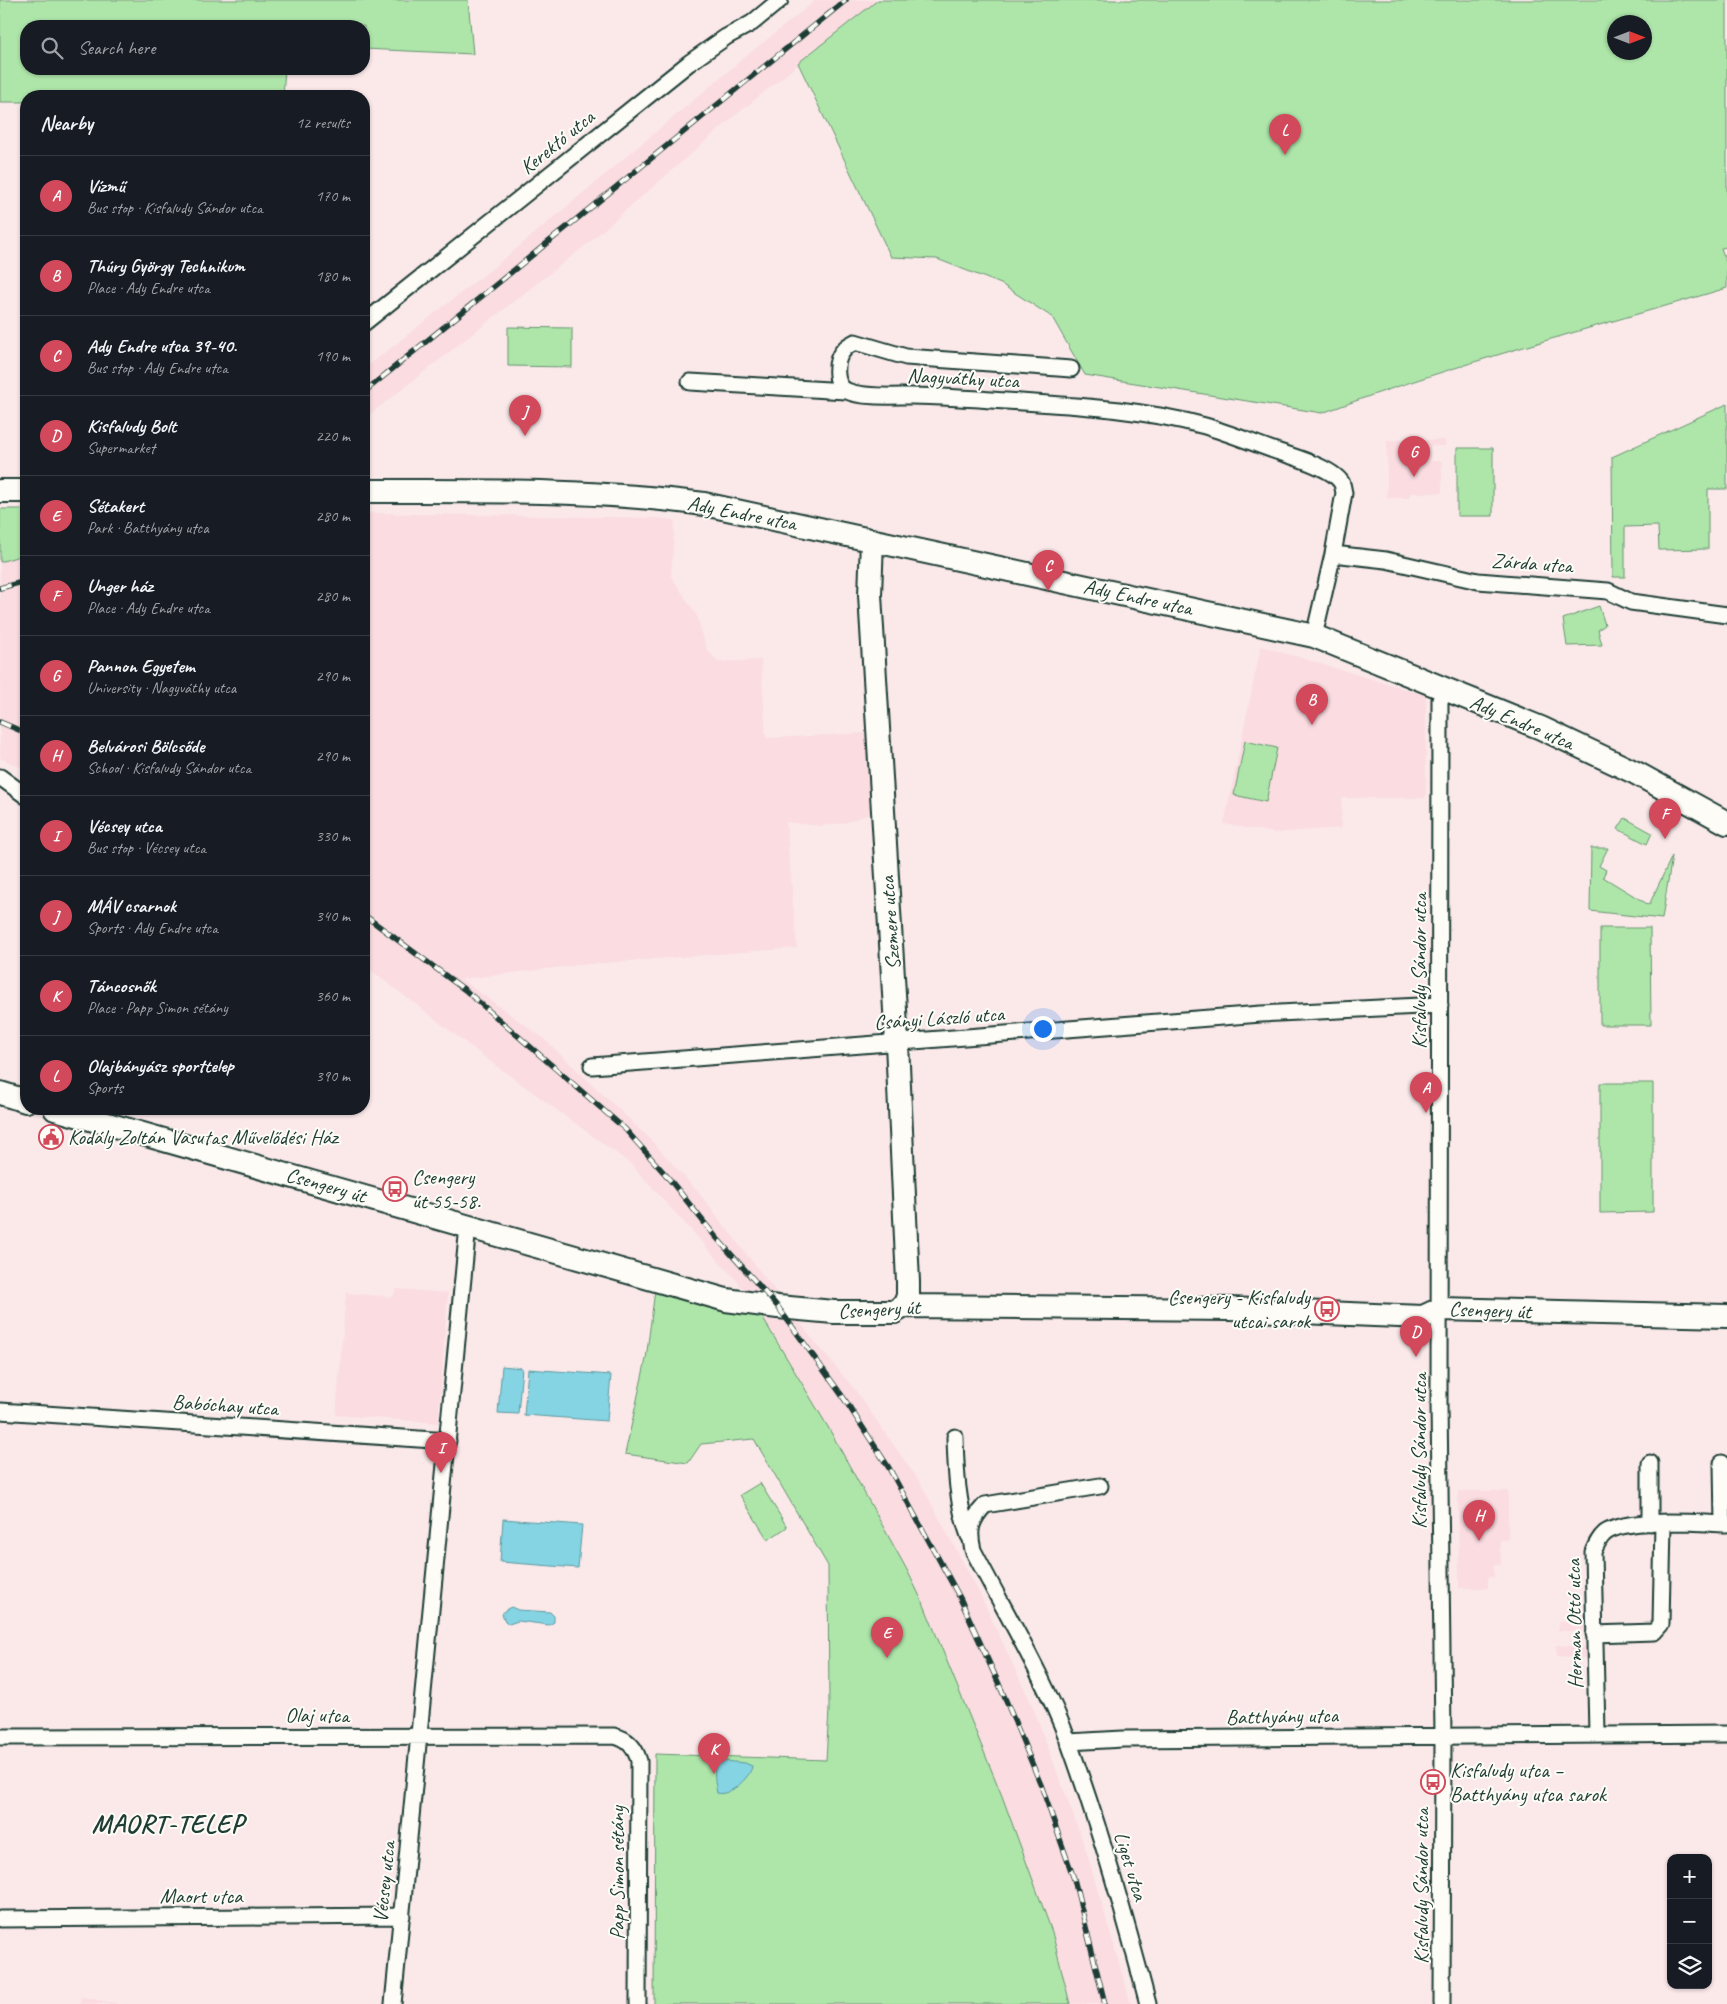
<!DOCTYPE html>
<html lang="en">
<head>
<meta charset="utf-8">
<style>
	body { margin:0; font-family:Caveat,sans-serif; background:#20242c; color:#f1f3f6 }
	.controls { position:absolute; right:15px; bottom:15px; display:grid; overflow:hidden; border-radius:10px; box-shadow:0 1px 4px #0004 }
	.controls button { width:45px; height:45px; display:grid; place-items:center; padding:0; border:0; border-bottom:1px solid #363941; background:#171b24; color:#f1f3f6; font:25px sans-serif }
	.compass { position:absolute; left:1607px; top:15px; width:45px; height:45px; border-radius:50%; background:#171b24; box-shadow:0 1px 4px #0004; rotate:90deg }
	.you { position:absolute; left:1042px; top:1028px; width:18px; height:18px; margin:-12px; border:4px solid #fff; border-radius:50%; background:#1a73e8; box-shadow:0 0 0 8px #1a73e833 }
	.badge { display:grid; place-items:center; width:32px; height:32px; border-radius:50%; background:#d1495b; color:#fff; font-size:16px; font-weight:700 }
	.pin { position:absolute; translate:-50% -41px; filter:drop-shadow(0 1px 2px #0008) }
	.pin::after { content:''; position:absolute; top:26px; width:18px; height:15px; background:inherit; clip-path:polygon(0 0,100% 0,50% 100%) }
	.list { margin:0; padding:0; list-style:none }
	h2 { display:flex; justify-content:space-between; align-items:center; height:65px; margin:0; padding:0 20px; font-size:21px }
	h2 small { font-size:16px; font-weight:400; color:#9ea1a6 }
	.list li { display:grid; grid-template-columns:32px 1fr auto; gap:15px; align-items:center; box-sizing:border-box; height:80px; padding:0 20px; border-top:1px solid #363941 }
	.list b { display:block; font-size:19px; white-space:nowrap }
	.list p { margin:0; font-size:16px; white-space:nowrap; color:#9ea1a6 }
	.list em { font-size:16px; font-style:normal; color:#9ea1a6 }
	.icon { flex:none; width:28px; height:28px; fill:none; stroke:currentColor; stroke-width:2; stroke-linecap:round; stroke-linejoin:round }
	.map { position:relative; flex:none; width:1727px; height:2004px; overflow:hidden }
	.search { position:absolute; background:#171b24; box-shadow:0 1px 4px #0004; left:20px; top:20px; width:350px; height:55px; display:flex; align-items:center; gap:12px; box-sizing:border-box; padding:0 18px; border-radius:20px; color:#9ea1a6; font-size:19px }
	.panel { position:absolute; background:#171b24; box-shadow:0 1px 4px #0004; left:20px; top:90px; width:350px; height:1025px; border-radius:20px }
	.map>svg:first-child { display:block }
	.built { fill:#fadce1 }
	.green { fill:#aee6aa; stroke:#66926f; fill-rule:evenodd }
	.water { fill:#85d4e4; stroke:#5c989e }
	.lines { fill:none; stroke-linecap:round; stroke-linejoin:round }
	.street-casing { stroke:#1f3d34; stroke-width:19 }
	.secondary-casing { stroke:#1f3d34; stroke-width:26 }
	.street { stroke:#fdfcf7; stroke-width:15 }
	.secondary { stroke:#fdfcf7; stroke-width:22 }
	.rail-casing { stroke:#1f3d34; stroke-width:5.5 }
	.rail { stroke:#fdfcf7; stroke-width:4; stroke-dasharray:11; stroke-linecap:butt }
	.labels { text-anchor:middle; stroke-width:4; stroke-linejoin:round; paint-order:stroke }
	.street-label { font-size:21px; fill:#1f3d34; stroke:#fdfcf7 }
	.poi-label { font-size:21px; fill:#1f3d34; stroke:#fdfcf7; text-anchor:start }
	.district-label { font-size:26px; font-weight:bold; letter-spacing:1px; fill:#1f3d34; stroke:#fdfcf7 }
</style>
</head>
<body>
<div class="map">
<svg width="1727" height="2004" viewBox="0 0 1727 2004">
	<rect width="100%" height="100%" fill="#fbe9ea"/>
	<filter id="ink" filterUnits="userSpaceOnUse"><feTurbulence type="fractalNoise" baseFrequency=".02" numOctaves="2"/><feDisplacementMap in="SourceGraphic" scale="10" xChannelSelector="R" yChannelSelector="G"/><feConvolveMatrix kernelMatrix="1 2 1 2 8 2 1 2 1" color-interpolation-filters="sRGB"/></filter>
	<g filter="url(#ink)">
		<!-- built -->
		<path class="built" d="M 816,0 L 878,0 L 731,119 L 586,245 L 364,419 L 364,369 L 509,255 L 745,57 Z
			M 1387,440 L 1445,440 L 1445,446 L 1430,446 L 1430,461 L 1442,461 L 1442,493 L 1410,493 L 1409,498 L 1387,498 Z
			M 364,513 L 656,518 L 675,520 L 671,576 L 697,616 L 707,650 L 718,662 L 761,660 L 766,738 L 866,733 L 871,813 L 845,823 L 820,826 L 786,822 L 797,948 L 579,965 L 461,979 L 543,1038 L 650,1139 L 698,1192 L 812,1338 L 856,1391 L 921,1484 L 979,1592 L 1033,1707 L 1086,1850 L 1131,2004 L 1070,2004 L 1052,1932 L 1002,1796 L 924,1605 L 907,1570 L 828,1427 L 762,1317 L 738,1282 L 631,1164 L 495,1065 L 364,965 Z
			M 26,554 L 26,770 L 0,758 L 0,562 Z
			M 1261,646 L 1426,695 L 1426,798 L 1342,798 L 1341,828 L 1275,833 L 1224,824 Z
			M 396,1289 L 448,1293 L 438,1423 L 336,1415 L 346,1293 L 393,1297 Z
			M 1458,1491 L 1508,1491 L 1508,1540 L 1500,1540 L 1501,1565 L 1494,1565 L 1494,1577 L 1488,1577 L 1488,1588 L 1459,1588 Z
			M 1590,1620 L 1591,1631 L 1558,1631 L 1558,1621 Z
			M 1556,1645 L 1592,1647 L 1593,1659 L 1557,1656 Z
			M 81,1997 L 120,2004 L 80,2004 Z"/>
		<!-- green -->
		<path class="green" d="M 0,0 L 468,0 L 473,54 L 364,49 L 364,26 L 26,26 L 26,69 L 285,69 L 283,96 L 26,96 L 26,102 L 0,102 Z
			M 878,0 L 1727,0 L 1727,247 L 1721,248 L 1727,265 L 1727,288 C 1592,328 1454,364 1322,413 L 1085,375 L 1052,317 L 1001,284 L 937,259 L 891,257 L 798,63 ZM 1614,22 L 1644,22 L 1644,52 L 1614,52 Z
			M 508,327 L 572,328 L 572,367 L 508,366 Z
			M 1727,404 L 1727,489 L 1708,489 L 1708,549 L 1659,550 L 1658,526 L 1625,527 L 1625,577 L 1613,577 L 1612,457 Z
			M 1457,448 L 1493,448 L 1493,516 L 1457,516 Z
			M 0,509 L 26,509 L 26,554 L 0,562 Z
			M 1599,606 L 1605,625 L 1598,630 L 1602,645 L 1567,646 L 1563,619 Z
			M 1245,741 L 1277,748 L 1266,802 L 1234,795 Z
			M 1625,818 L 1652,833 L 1647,844 L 1618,829 Z
			M 1591,848 L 1608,848 L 1599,866 L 1606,870 L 1603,877 L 1649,905 L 1672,856 L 1662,919 L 1590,911 Z
			M 1600,928 L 1650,928 L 1651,1025 L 1600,1025 Z
			M 1600,1083 L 1653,1083 L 1653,1212 L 1600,1213 Z
			M 655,1290 L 762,1317 L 828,1427 L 907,1570 L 924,1605 L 1002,1796 L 1052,1932 L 1070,2004 L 654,2004 L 655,1754 L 826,1760 L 829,1710 L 828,1566 L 754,1439 L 701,1444 L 688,1463 L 625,1454 L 646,1359 Z
			M 760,1483 L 787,1527 L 768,1540 L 740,1495 Z"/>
		<!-- water -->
		<path class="water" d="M 502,1366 L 522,1368 L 518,1414 L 498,1413 Z
			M 528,1369 L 611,1375 L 607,1421 L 524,1415 Z
			M 503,1519 L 582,1525 L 578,1568 L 500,1562 Z
			M 511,1607 L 518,1610 L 550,1612 L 554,1616 L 554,1622 L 549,1625 L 518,1621 L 509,1624 L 505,1621 L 502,1614 L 505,1610 Z
			M 722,1761 L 745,1763 L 752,1766 C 751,1777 729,1797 717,1793 C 715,1783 713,1772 716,1763 Z"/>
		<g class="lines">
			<defs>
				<path id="street" d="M 364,323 L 689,63 L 726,37 L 752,23 L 780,0
					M 1071,369 L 906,357 L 855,342 C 850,345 846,346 843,351 C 835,360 833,385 847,391 C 863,398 894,396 911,396 C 934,396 956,398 979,399 C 1054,405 1132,406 1205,426 C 1229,433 1253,443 1276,451 C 1292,456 1332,468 1341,482 C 1343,485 1343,489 1344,493 L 1333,554 L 1314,636
					M 690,382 L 846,391
					M 1333,554 L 1386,560 L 1478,581 L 1608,591 L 1631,602 L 1727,615
					M 0,777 L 26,796
					M 592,1066 L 1261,1014 L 1440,1005
					M 0,1411 L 448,1441
					M 955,1437 C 956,1471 957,1503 969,1536
					M 1722,1463 L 1723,1524
					M 1100,1486 L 985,1505 C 971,1520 968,1530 973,1550 C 1006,1614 1044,1676 1069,1743 C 1100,1828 1125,1916 1148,2004
					M 1650,1523 L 1650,1463
					M 1594,1634 L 1654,1632 L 1661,1624 L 1663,1523
					M 1597,1734 L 1593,1552 C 1596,1545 1599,1538 1605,1533 C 1627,1517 1699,1523 1727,1524
					M 0,1737 L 614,1736 C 628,1739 635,1747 639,1761 L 638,2004
					M 1068,1742 L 1123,1739 L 1727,1734
					M 0,1919 L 402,1916
					M 393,2004 L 468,1226
					M 1442,2004 L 1443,1736 L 1439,1403 L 1440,700 L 1446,689"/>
				<path id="secondary" d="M 0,491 L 26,491
					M 364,491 C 477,491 592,489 704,504 L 1314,636 L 1541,728 L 1636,773 L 1727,823
					M 872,540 L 870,595 L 897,1043 L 908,1282 L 908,1296 L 904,1306
					M 0,1093 L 26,1101
					M 55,1109 L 726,1300 L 778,1307 L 834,1312 L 894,1312 L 904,1306 L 1230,1309 L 1423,1317 L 1440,1309 L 1727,1316"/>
			</defs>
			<!-- street casing -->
			<use href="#street" class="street-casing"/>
			<!-- secondary casing -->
			<use href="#secondary" class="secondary-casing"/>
			<!-- street -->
			<use href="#street" class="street"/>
			<!-- secondary -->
			<use href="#secondary" class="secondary"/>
			<defs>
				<path id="rail" d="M 364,392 L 846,0
					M 0,588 L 26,581
					M 0,722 L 26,733
					M 364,915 L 465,990 L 625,1129 L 666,1175 L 715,1236 L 778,1307 L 843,1397 L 889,1468 L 960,1598 L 1002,1691 L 1041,1785 L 1074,1879 L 1105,2004"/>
			</defs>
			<!-- rail casing -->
			<use href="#rail" class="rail-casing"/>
			<!-- rail -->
			<use href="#rail" class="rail"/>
		</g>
	</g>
	<!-- icons -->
	<defs>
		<symbol id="civic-ring" viewBox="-11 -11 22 22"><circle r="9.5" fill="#fdfcf7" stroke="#d1495b" stroke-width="1.5"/><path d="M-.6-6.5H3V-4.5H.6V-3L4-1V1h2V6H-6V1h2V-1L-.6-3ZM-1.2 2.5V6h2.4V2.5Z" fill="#d1495b"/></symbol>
		<symbol id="bus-ring" viewBox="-11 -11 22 22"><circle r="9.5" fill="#fdfcf7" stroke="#d1495b" stroke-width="1.5"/><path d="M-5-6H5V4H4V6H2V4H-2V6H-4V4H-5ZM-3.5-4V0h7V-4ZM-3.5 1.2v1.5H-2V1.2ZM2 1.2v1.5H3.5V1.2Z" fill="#d1495b"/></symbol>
	</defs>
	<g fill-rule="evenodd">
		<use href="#civic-ring" x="37" y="1123" width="28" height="28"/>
		<use href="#bus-ring" x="381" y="1175" width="28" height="28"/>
		<use href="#bus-ring" x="1313" y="1295" width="28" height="28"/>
		<use href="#bus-ring" x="1419" y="1768" width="28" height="28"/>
	</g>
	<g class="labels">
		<!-- street labels -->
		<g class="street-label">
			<text transform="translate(557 142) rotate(-39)" y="7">Kerektó utca</text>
			<text transform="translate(963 378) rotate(3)" y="7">Nagyváthy utca</text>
			<text transform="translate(742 513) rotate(11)" y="7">Ady Endre utca</text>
			<text transform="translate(1532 563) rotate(4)" y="7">Zárda utca</text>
			<text transform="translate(1138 597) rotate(12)" y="7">Ady Endre utca</text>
			<text transform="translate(1522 722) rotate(23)" y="7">Ady Endre utca</text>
			<text transform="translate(890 923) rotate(-94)" y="7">Szemere utca</text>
			<text transform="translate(1419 971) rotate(-90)" y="7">Kisfaludy Sándor utca</text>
			<text transform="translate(939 1018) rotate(-4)" y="7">Csányi László utca</text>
			<text transform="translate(326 1185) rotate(16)" y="7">Csengery út</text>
			<text transform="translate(879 1309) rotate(-3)" y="7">Csengery út</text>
			<text transform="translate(1490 1310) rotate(2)" y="7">Csengery út</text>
			<text transform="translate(225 1405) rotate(4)" y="7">Babóchay utca</text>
			<text transform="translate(1419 1451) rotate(-90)" y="7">Kisfaludy Sándor utca</text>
			<text transform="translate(1574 1624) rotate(-91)" y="7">Herman Ottó utca</text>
			<text x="317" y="1722">Olaj utca</text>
			<text transform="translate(1282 1716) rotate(-1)" y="7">Batthyány utca</text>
			<text transform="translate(1131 1866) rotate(73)" y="7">Liget utca</text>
			<text transform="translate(617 1873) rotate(-90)" y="7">Papp Simon sétány</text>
			<text transform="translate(384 1882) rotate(-84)" y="7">Vécsey utca</text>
			<text transform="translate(1421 1886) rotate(-90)" y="7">Kisfaludy Sándor utca</text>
			<text x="201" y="1903">Maort utca</text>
		</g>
		<!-- poi labels -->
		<g class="poi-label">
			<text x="68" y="1144">Kodály Zoltán Vasutas Művelődési Ház</text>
			<text x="412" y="1184">Csengery<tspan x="412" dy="24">út 55-58.</tspan></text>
			<text x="1310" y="1304" text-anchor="end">Csengery - Kisfaludy<tspan x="1310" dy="24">utcai sarok</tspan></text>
			<text x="1450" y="1777">Kisfaludy utca –<tspan x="1450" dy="24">Batthyány utca sarok</tspan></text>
		</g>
		<!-- district labels -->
		<g class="district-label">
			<text x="168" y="1832">MAORT-TELEP</text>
		</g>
	</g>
</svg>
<div class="controls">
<button>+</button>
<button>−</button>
<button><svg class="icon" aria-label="layers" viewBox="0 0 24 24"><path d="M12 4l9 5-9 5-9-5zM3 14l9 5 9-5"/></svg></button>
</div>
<svg class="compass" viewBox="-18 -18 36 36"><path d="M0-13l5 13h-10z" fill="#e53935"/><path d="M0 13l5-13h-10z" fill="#9ea1a6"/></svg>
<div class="you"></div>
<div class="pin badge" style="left:1426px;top:1113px">A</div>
<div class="pin badge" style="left:1312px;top:725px">B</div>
<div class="pin badge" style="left:1048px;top:591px">C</div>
<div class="pin badge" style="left:1416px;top:1357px">D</div>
<div class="pin badge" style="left:887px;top:1658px">E</div>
<div class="pin badge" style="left:1665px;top:839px">F</div>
<div class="pin badge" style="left:1414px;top:477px">G</div>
<div class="pin badge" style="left:1479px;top:1541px">H</div>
<div class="pin badge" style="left:441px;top:1473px">I</div>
<div class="pin badge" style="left:525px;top:436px">J</div>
<div class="pin badge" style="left:714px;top:1774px">K</div>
<div class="pin badge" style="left:1285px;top:155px">L</div>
<div class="search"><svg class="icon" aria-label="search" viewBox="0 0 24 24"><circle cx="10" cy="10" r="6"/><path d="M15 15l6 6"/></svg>Search here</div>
<section class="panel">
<h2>Nearby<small>12 results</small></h2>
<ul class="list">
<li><span class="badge">A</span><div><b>Vízmű</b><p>Bus stop · Kisfaludy Sándor utca</p></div><em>170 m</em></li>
<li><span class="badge">B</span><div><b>Thúry György Technikum</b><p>Place · Ady Endre utca</p></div><em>180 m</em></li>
<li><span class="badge">C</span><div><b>Ady Endre utca 39-40.</b><p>Bus stop · Ady Endre utca</p></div><em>190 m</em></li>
<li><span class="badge">D</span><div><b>Kisfaludy Bolt</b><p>Supermarket</p></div><em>220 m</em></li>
<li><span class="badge">E</span><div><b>Sétakert</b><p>Park · Batthyány utca</p></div><em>280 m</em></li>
<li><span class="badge">F</span><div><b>Unger ház</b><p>Place · Ady Endre utca</p></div><em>280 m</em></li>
<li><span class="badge">G</span><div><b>Pannon Egyetem</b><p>University · Nagyváthy utca</p></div><em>290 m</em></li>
<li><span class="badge">H</span><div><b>Belvárosi Bölcsőde</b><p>School · Kisfaludy Sándor utca</p></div><em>290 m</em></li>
<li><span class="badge">I</span><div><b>Vécsey utca</b><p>Bus stop · Vécsey utca</p></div><em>330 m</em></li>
<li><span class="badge">J</span><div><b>MÁV csarnok</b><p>Sports · Ady Endre utca</p></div><em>340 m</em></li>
<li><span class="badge">K</span><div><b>Táncosnők</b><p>Place · Papp Simon sétány</p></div><em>360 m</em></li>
<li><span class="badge">L</span><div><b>Olajbányász sporttelep</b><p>Sports</p></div><em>390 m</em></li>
</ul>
</section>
</div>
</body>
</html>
